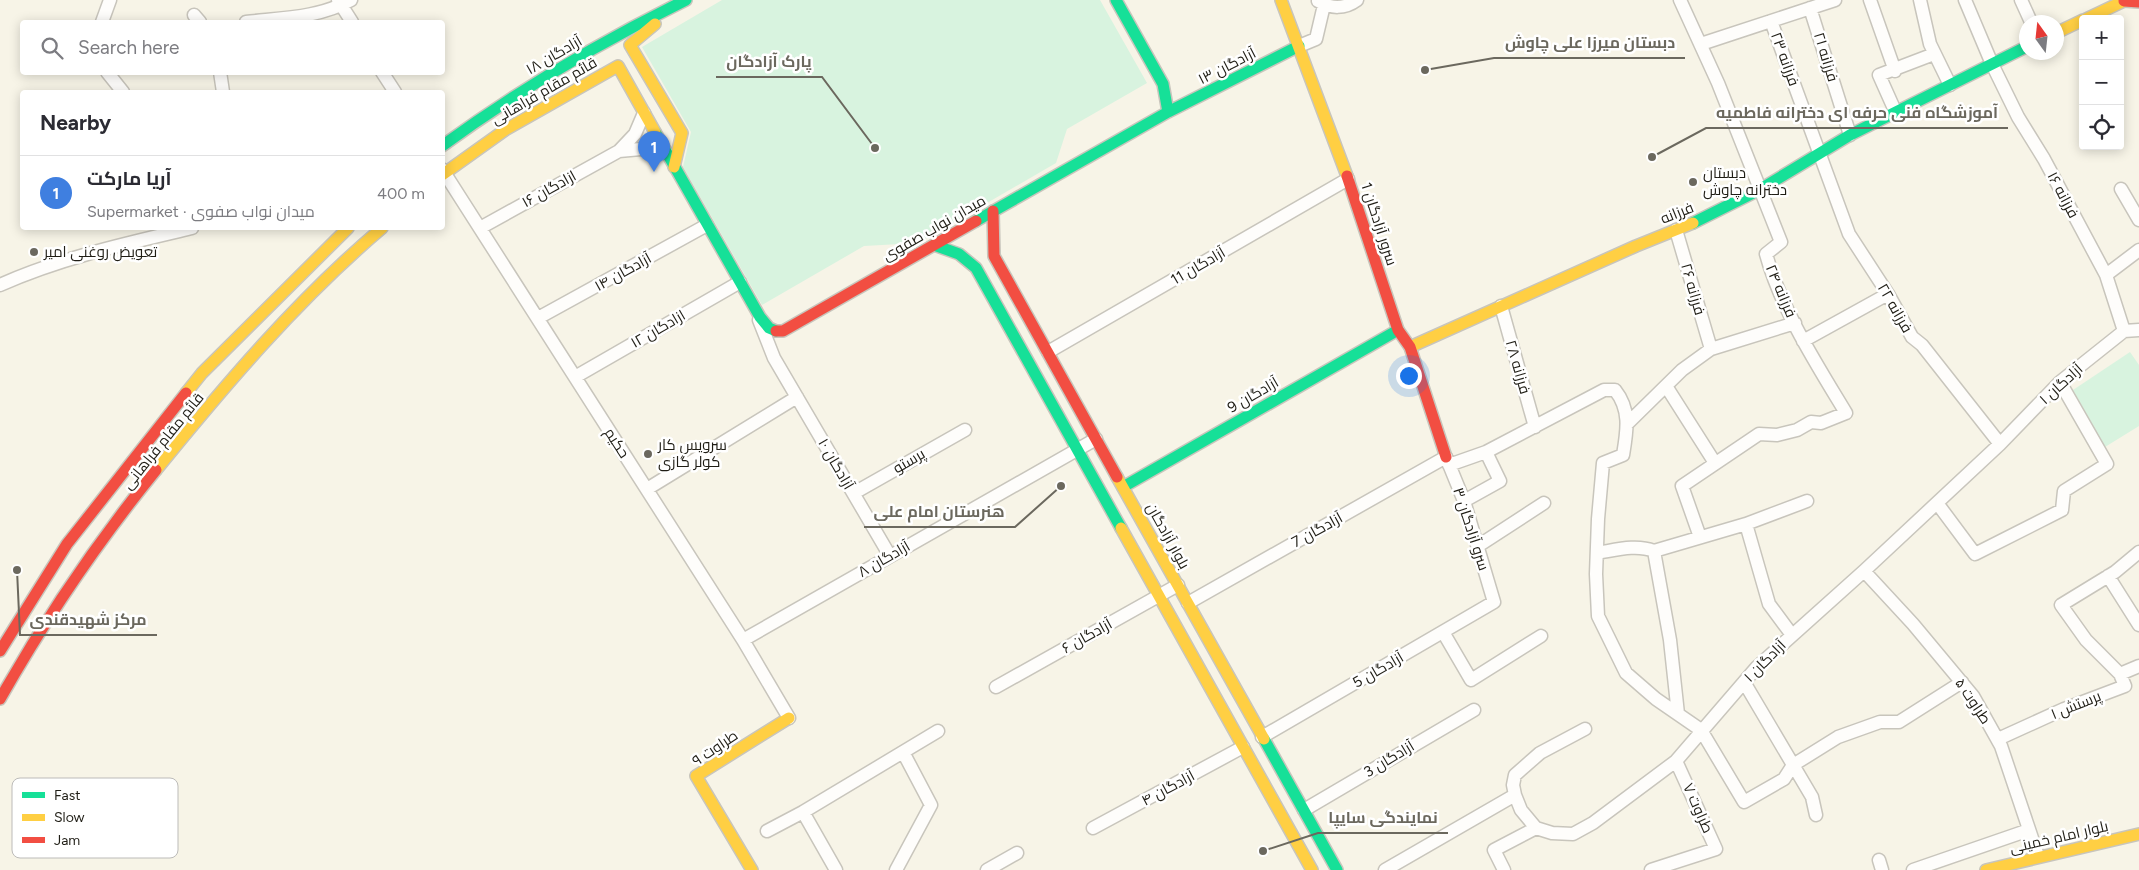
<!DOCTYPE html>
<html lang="en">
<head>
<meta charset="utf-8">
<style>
	body { margin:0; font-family:Figtree,Cairo,sans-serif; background:#f2f2f3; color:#2b2b33 }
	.controls { position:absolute; right:15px; top:15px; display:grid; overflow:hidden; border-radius:5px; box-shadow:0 2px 12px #0003 }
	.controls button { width:45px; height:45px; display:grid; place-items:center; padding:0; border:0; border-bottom:1px solid #e1e1e2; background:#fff; color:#2b2b33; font:25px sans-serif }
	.compass { position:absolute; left:2019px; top:15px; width:45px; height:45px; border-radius:50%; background:#fff; box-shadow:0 2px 12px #0003; rotate:345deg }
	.you { position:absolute; left:1408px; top:375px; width:18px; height:18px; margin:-12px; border:4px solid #fff; border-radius:50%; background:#1a73e8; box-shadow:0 0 0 8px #1a73e833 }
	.badge { display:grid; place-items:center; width:32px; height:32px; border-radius:50%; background:#d93025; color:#fff; font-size:16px; font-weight:700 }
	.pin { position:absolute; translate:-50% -41px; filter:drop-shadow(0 1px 2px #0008) }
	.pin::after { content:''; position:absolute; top:26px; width:18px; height:15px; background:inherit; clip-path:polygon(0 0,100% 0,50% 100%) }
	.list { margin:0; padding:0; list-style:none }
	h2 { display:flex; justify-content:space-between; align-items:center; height:65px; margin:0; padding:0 20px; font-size:21px }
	h2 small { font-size:16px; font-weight:400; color:#7c7c81 }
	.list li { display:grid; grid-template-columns:32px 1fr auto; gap:15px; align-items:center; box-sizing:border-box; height:75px; padding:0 20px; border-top:1px solid #e1e1e2 }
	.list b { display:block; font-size:19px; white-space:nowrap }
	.list p { margin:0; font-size:16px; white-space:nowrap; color:#7c7c81 }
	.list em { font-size:16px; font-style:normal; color:#7c7c81 }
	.icon { flex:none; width:28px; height:28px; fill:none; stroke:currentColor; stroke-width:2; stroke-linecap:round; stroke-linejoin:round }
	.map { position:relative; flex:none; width:2139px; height:870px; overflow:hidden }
	.search { position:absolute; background:#fff; box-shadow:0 2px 12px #0003; left:20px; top:20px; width:425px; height:55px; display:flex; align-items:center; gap:12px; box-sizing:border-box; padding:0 18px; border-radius:5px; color:#7c7c81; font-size:19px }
	.panel { position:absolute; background:#fff; box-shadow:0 2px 12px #0003; left:20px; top:90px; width:425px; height:140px; border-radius:5px }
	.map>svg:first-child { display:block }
	.green { fill:#d8f3df }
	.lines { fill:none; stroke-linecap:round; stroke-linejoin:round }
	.street-casing { stroke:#c8c5bc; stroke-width:15 }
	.fast-casing { stroke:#c8c5bc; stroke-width:14 }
	.slow-casing { stroke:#c8c5bc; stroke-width:14 }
	.jam-casing { stroke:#c8c5bc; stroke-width:14 }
	.street { stroke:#fefdfb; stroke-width:12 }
	.fast { stroke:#16e098; stroke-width:11 }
	.slow { stroke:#ffcf43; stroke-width:11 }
	.jam { stroke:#f24e42; stroke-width:11 }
	.poi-dot { fill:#6b685e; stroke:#fff; stroke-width:2 }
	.labels { text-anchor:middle; stroke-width:5; stroke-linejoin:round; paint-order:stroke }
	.street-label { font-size:15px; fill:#1f1d15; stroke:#fff }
	.poi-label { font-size:15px; fill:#1f1d15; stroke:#fff; text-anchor:start }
	.key { fill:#fff; stroke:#bcbbb9; stroke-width:1 }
	.key-label { font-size:14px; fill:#1f1d15 }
	.leader { fill:none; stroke:#6b685e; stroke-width:2 }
	.callout-dot { fill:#6b685e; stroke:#fff; stroke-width:2 }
	.callout-label { font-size:16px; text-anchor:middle; font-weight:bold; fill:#6b685e; stroke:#fff; stroke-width:5; stroke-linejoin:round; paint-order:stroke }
</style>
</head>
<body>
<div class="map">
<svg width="2139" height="870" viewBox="0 0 2139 870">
	<rect width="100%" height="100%" fill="#f7f4e7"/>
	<!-- green -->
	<path class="green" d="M 722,0 L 1100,0 L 1147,83 L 1067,129 L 1056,163 L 918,243 L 864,246 L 762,305 L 683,167 L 691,132 L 642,47 Z
		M 2130,352 L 2139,365 L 2139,426 L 2105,447 L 2073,390 Z"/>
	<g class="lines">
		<defs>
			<path id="street" d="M 338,0 L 352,22
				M 1680,0 L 1718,83 L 1781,242 L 1766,254 C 1781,309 1817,365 1846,413 L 1821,423 L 1811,422 L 1797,430 L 1777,435 L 1759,434 L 1682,486 L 1700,537
				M 1870,0 L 1895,71
				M 1920,0 L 1930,44 L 1950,85
				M 1965,0 L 1992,64 L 2018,117 L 2044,159 L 2106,275 L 2124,331
				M 2021,0 L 2031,22
				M 1318,1 C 1331,9 1345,9 1357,0
				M 1810,8 L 1850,135
				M 194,15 L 200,22
				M 1771,21 L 1849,234 L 1888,294 L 1912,337 L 1922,345 L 2000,444
				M 102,22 L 110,0
				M 246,22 C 281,18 319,18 351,0
				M 1701,44 L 1835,0
				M 1299,46 L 1316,39 L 1324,5
				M 107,72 L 123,92
				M 220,72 L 223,92
				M 382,72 L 395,92
				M 1896,113 L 1879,75 L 1934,54
				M 619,151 L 652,148 L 666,152
				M 442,169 L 743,640 L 789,718
				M 2121,189 L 2139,220
				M 480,228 L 619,151 L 635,134 L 644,113
				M 1676,230 L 1711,349
				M 2106,275 L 2139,250
				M 0,285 C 60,258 128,243 192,228
				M 1501,306 L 1535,427
				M 538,318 L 707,225
				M 759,320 L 774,358 L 890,556
				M 2124,331 L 2139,330
				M 1803,341 L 1888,294
				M 1048,352 L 1348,179
				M 575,377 L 740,282
				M 1666,386 L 1715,463
				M 1627,424 L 1682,370 L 1711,349 L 1795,323
				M 1449,465 L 1486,452 L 1604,390 L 1615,390 C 1631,410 1627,431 1623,455 L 1603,463 L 1598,519 L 1596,574 L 1598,616 L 1626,673 L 1656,699 L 1701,730 L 1744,802 L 1784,779 L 1793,765 L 1838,737 L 1880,722 L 1899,722 L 1962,682
				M 647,489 L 797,397
				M 854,493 L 965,430
				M 1464,501 L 1500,481 L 1486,452
				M 1937,503 L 1975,554 L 2062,510 L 2064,491 L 2107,464 L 2060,382
				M 1746,524 L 1807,501
				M 1478,546 L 1544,503
				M 1654,551 L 1670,640 L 1678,714
				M 1597,553 C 1616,550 1636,544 1654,551 L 1746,524 L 1769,604 L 1792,635
				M 1864,571 L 1913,624 L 1973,696 L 2001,746 L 2038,856
				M 2108,576 L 2139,625
				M 1188,603 L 1446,457 L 1464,501 L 1494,602 L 1262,737
				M 1443,632 L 1471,680 L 1541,636
				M 743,640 L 1096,439
				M 2120,674 L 2086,640 L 2061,605 L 2115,572 L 2139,552
				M 1744,682 L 1812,797 L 1816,815
				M 996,687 L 1178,585
				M 1998,739 L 2064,709 L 2125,686 L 2120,674 L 2139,666
				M 1515,795 L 1513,785 L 1515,775 L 1540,753 L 1585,729
				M 1304,810 L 1474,710
				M 803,812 L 836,870
				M 1093,828 L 1243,747
				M 767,831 L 803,812 L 938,731
				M 1879,860 L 1882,870
				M 896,870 L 931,805 L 903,752
				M 987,870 L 1017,853
				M 1385,870 L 1515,795 L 1521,810 L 1536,828 L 1552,833 L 1573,834 L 1593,823 L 1676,761 L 1757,667 L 1864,571 L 2000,444 L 2060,382 L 2124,331
				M 1504,870 L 1494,850 L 1536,828
				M 1651,870 L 1716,849 L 1676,761
				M 1913,870 L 2029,830"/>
			<path id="fast" d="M 1116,0 L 1163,84 L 1168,112
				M 655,132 L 760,317 L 769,328 L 776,331
				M 442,146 C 519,90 600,42 686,0
				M 976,221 L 1168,112 L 1299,46
				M 1693,223 L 1759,190 L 1850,135 L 2026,47
				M 934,245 L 959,254 L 976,268 L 1121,528
				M 1123,487 L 1398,330
				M 1264,739 L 1337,870"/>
			<path id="slow" d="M 1281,0 L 1347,176
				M 2086,19 L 2124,1
				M 655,24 L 630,45 L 682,133 L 674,167
				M 2056,33 L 2083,20
				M 442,175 L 505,130 L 618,66 L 655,132
				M 1410,347 L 1636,246 L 1693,223
				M 186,393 L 202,373 L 348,228
				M 156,470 C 225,385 298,299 382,228
				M 1117,477 L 1264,739
				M 1121,528 L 1312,870
				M 752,870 L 696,776 L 789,718
				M 1986,870 L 2139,834"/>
			<path id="jam" d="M 2124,1 L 2139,2
				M 1347,176 L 1398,330 L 1410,347 L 1446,457
				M 993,211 L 994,256 L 1117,477
				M 776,331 L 783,331 L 976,221
				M 0,651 L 67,544 L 186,393
				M 0,699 C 47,616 96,544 156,470"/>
		</defs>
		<!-- street casing -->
		<use href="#street" class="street-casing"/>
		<!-- fast casing -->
		<use href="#fast" class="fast-casing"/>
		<!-- slow casing -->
		<use href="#slow" class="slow-casing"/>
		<!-- jam casing -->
		<use href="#jam" class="jam-casing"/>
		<!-- street -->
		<use href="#street" class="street"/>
		<!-- fast -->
		<use href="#fast" class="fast"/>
		<!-- slow -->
		<use href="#slow" class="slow"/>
		<!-- jam -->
		<use href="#jam" class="jam"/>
	</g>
	<!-- markers -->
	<g class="poi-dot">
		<circle cx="1693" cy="182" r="5"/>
		<circle cx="34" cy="252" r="5"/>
		<circle cx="648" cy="454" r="5"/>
	</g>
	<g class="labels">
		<!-- street labels -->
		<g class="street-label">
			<text transform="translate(554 55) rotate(-30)" y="5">آزادگان ۱۸</text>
			<text transform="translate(1826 57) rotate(73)" y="5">فرزانه ۲۱</text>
			<text transform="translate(1785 59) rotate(70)" y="5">فرزانه ۲۳</text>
			<text transform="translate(1227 66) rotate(-27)" y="5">آزادگان ۱۳</text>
			<text transform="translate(544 91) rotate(-30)" y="5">قائم مقام فراهانی</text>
			<text transform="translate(549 189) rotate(-29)" y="5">ازادگان ۱۶</text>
			<text transform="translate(2063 195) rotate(62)" y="5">فرزانه ۱۶</text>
			<text transform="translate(1677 213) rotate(-22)" y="5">فرزانه</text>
			<text transform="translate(1379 224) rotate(72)" y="5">سرور آزادگان 1</text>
			<text transform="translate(934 228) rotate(-30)" y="5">میدان نواب صفوی</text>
			<text transform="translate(1198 266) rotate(-30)" y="5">آزادگان 11</text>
			<text transform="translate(623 272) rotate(-29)" y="5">آزادگان ۱۴</text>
			<text transform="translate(1693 289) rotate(74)" y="5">فرزانه ۲۶</text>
			<text transform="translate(1781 291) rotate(67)" y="5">فرزانه ۲۴</text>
			<text transform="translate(1895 308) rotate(60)" y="5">فرزانه ۲۲</text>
			<text transform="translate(658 329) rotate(-30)" y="5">ازادگان ۱۲</text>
			<text transform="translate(1518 367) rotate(74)" y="5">فرزانه ۲۸</text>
			<text transform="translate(2061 384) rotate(-42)" y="5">آزادگان ۱</text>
			<text transform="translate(1253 395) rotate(-30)" y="5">آزادگان 9</text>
			<text transform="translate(163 441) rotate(-51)" y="5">قائم مقام فراهانی</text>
			<text transform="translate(617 443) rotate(57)" y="5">حکیم</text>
			<text transform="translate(909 461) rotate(-30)" y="5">پرستو</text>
			<text transform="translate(836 464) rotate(60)" y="5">آزادگان ۱۰</text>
			<text transform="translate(1471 529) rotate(72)" y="5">سرو آزادگان ۳</text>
			<text transform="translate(1317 530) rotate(-29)" y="5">آزادگان 7</text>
			<text transform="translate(1168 536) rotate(61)" y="5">بلوار آزادگان</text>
			<text transform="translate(884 559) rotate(-30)" y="5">آزادگان ۸</text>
			<text transform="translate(1087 636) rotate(-29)" y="5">آزادگان ۶</text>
			<text transform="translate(1765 661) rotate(-45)" y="5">آزادگان ۱</text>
			<text transform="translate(1378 670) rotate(-30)" y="5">آزادگان 5</text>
			<text transform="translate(1973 701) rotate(56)" y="5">طراوت ۵</text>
			<text transform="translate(2076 705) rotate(-22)" y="5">پرستش ۱</text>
			<text transform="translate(715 748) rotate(-34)" y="5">طراوت ۹</text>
			<text transform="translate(1389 759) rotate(-31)" y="5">آزادگان 3</text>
			<text transform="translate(1168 788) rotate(-28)" y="5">آزادگان ۴</text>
			<text transform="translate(1698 808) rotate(66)" y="5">طراوت ۷</text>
			<text transform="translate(2059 837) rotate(-13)" y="5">بلوار امام خمینی</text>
		</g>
		<!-- poi labels -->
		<g class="poi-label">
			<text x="1703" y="178">دبستان<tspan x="1703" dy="17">دخترانه چاوش</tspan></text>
			<text x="44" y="257">تعویض روغنی امیر</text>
			<text x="658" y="450">سرویس کار<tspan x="658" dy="17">کولر گازی</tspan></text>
		</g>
	</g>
	<!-- legend -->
	<rect x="12" y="778" width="166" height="80" rx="8" class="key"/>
	<rect x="22" y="792" width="23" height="6" fill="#16e098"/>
	<rect x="22" y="814" width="23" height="7" fill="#ffcf43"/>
	<rect x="22" y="837" width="23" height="6" fill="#f24e42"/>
	<g class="key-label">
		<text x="54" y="800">Fast</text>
		<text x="54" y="822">Slow</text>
		<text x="54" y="845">Jam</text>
	</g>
	<!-- callouts -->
	<path class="leader" d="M1425 70L1494 58H1685M875 148L822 77H716M1652 157L1706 128H2008M1061 486L1015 527H864M17 570L20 635H157M1263 851L1318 833H1448"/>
	<g class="callout-dot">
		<circle cx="1425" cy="70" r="5"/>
		<circle cx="875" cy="148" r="5"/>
		<circle cx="1652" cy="157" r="5"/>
		<circle cx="1061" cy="486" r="5"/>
		<circle cx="17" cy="570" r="5"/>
		<circle cx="1263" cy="851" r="5"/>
	</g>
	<g class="callout-label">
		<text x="1590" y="48">دبستان میرزا علی چاوش</text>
		<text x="769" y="67">پارک آزادگان</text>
		<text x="1857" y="118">آموزشگاه فنی حرفه ای دخترانه فاطمیه</text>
		<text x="939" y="517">هنرستان امام علی</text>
		<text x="88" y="625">مرکز شهیدقندی</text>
		<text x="1383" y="823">نمایندگی سایپا</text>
	</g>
</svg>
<div class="controls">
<button>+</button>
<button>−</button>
<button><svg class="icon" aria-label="locate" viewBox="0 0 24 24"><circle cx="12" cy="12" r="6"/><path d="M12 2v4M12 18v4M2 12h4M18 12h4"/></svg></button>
</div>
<svg class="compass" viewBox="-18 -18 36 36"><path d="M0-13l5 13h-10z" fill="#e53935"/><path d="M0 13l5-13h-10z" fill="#7c7c81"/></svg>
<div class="you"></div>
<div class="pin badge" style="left:654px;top:172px;background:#3f7fe0">1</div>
<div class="search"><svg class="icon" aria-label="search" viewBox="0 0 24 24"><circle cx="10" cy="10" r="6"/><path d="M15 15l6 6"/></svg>Search here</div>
<section class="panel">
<h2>Nearby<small></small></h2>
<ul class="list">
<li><span class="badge" style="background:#3f7fe0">1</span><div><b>آریا مارکت</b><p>Supermarket · میدان نواب صفوی</p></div><em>400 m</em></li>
</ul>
</section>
</div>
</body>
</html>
